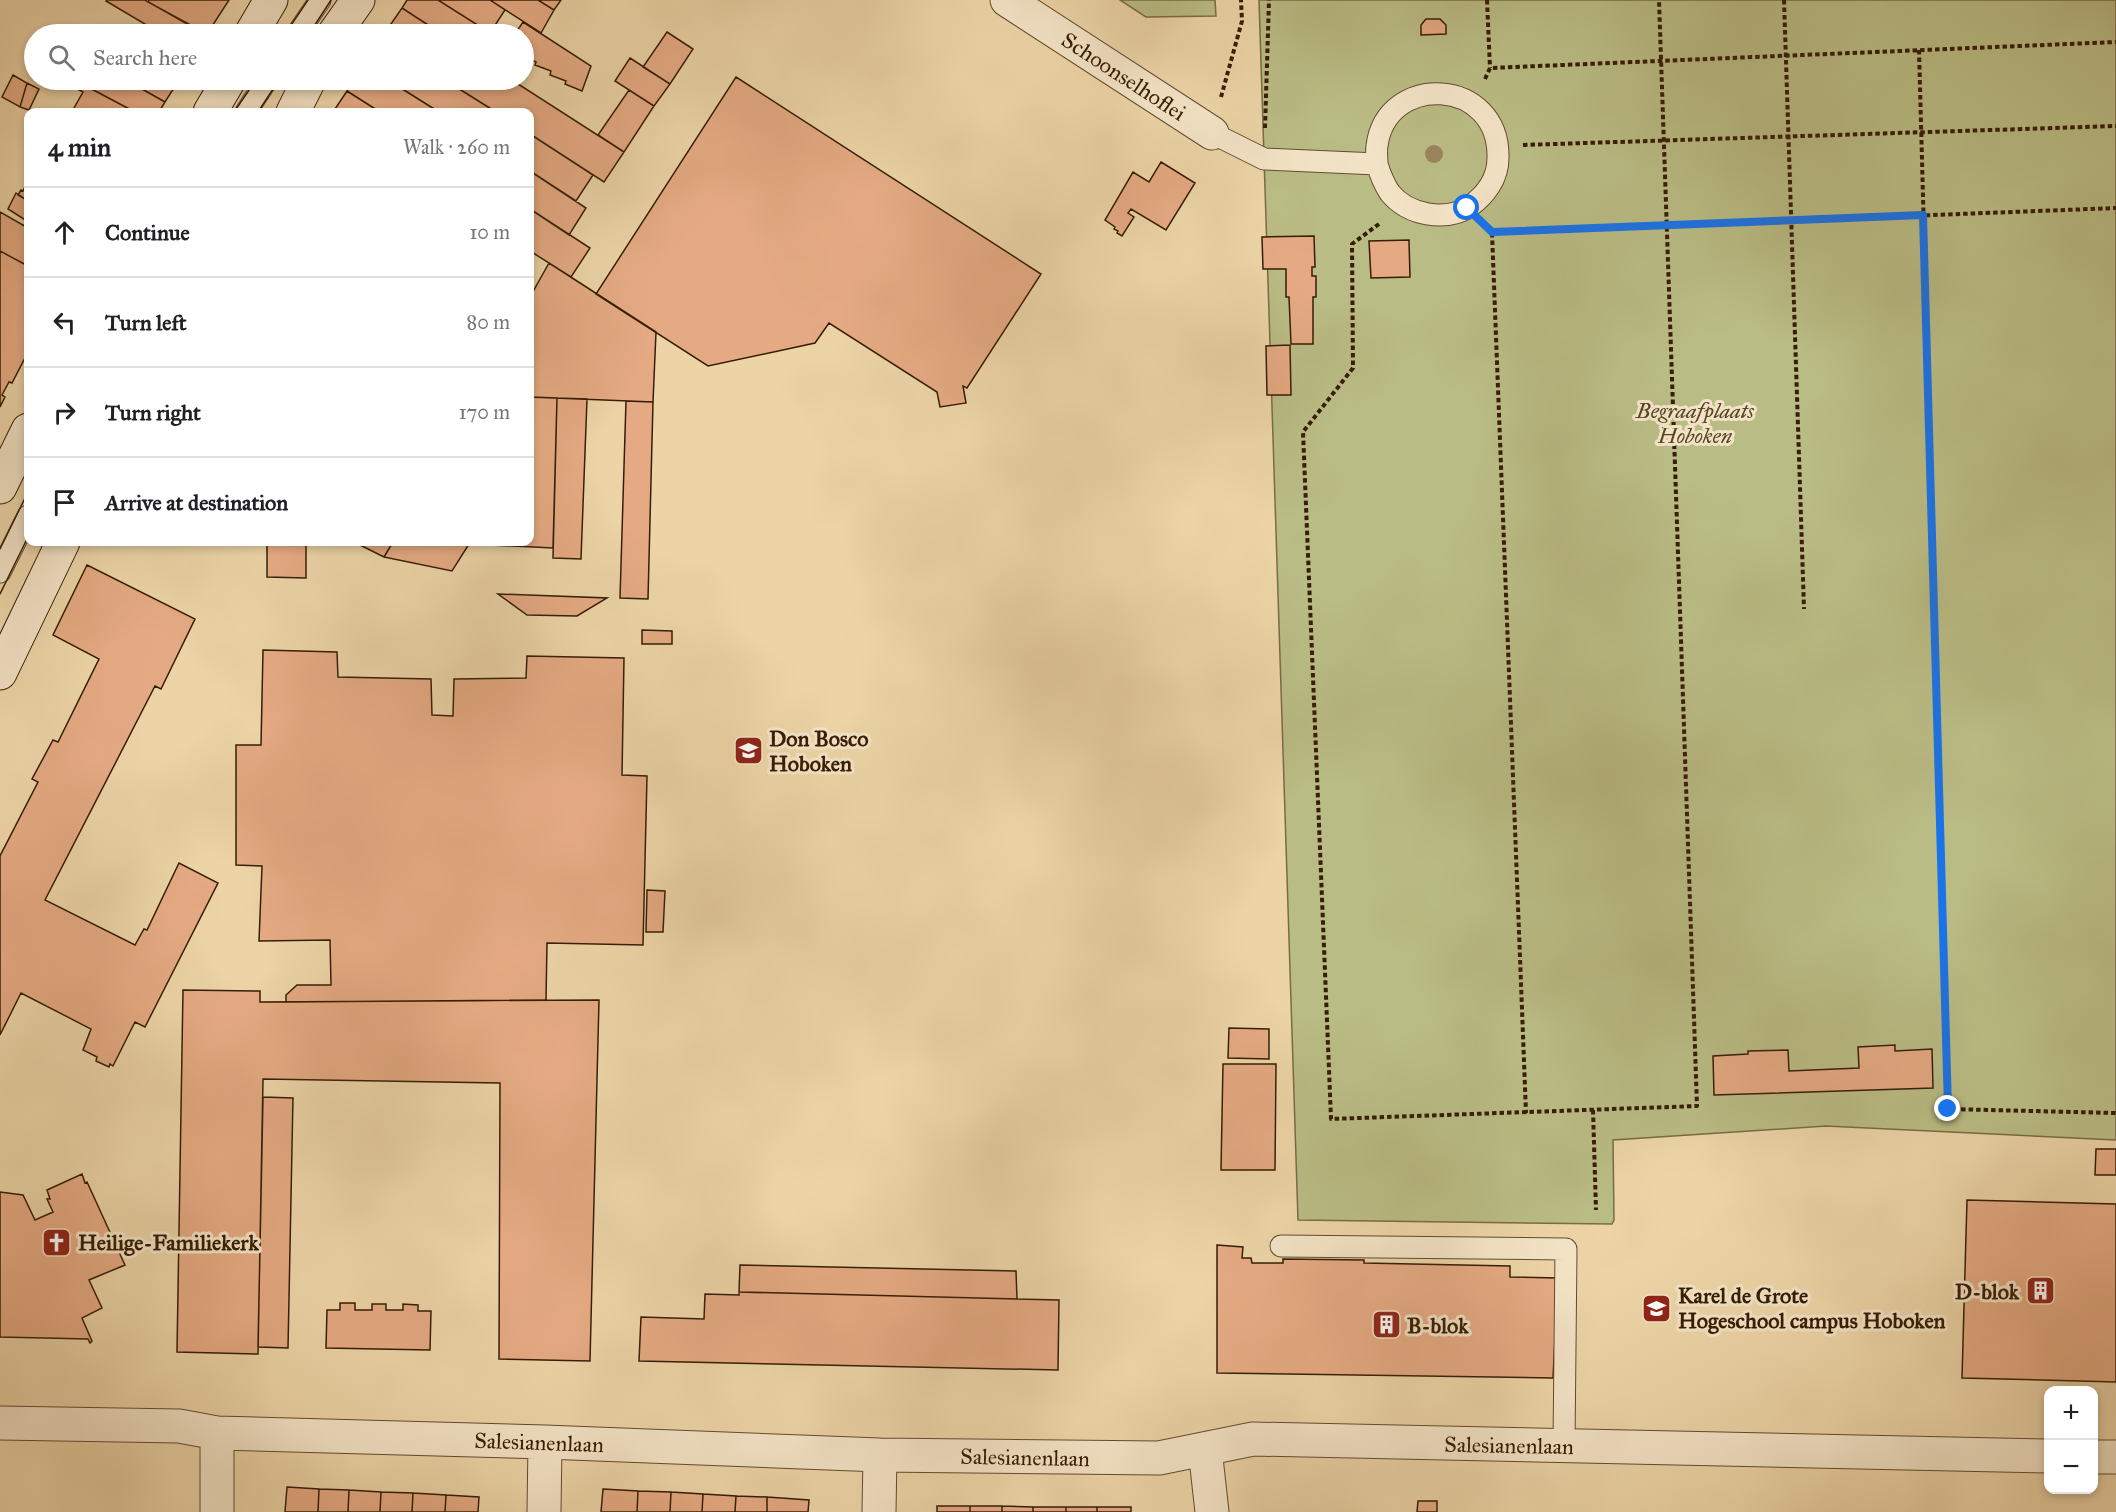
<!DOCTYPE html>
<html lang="en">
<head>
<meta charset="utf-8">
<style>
	body { margin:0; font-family:"IM FELL Great Primer",serif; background:#f2f2f2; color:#202124 }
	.controls { position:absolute; right:18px; bottom:18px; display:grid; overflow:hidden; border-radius:12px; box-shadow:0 3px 9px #0003 }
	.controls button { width:54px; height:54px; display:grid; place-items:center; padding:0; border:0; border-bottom:2px solid #e0e0e0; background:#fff; color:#202124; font:30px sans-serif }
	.stop { position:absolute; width:18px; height:18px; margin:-14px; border:4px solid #1a73e8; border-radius:50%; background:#fff }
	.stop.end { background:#1a73e8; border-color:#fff; box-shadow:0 2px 6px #0008 }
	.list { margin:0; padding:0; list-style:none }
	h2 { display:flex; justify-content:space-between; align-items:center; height:78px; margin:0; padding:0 24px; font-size:26px }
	h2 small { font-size:20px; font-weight:400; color:#757577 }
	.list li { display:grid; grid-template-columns:39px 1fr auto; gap:18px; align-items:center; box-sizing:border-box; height:90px; padding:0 24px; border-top:2px solid #e0e0e0 }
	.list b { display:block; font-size:22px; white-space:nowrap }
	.list em { font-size:20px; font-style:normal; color:#757577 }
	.icon { flex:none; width:33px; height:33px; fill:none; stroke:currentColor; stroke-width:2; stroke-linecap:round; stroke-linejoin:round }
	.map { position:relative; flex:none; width:2116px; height:1512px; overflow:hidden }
	.search { position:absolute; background:#fff; box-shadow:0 3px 9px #0003; left:24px; top:24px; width:510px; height:66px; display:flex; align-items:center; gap:15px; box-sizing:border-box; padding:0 21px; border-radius:33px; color:#757577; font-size:22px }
	.panel { position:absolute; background:#fff; box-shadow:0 3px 9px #0003; left:24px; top:108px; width:510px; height:438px; border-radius:12px }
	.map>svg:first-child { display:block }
	.green { fill:#babc85; stroke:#786c45; stroke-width:1.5 }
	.building { fill:#e5aa83; stroke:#361d05; stroke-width:1.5 }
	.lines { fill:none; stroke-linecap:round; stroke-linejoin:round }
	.service-casing { stroke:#644b2e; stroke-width:23 }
	.minor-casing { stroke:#644b2e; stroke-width:35 }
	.secondary-casing { stroke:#361d05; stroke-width:35 }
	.path { stroke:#361d05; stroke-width:4; stroke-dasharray:4.5 3; stroke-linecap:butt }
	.service { stroke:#f3e3c6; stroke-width:21 }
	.minor { stroke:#f3e3c6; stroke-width:33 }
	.secondary { stroke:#f3e3c6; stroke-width:33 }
	.tram { stroke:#361d05; stroke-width:1.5 }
	.tree { fill:#9a8560 }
	.route { stroke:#1a73e8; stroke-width:8 }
	.labels { text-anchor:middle; stroke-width:6; stroke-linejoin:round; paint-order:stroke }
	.street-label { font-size:22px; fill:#361d05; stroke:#f3e3c6 }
	.park-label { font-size:22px; font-style:italic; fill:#574525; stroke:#f3e3c6 }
	.poi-label { font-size:22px; font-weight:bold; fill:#361d05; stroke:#f3e3c6; text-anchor:start }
</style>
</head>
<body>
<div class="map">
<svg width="2116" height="1512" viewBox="0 0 2116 1512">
	<rect width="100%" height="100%" fill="#ecd4a7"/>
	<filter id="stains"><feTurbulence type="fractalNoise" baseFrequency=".00333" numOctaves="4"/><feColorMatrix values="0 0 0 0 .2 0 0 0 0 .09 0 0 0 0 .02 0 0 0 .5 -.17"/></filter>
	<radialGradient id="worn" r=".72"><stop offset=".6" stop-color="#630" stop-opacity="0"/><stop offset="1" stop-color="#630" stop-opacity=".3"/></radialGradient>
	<!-- green -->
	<path class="green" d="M 1120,0 L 1215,0 L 1216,16 L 1146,17 Z
		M 1259,0 L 2116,0 L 2116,1140 L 1826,1126 L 1613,1140 L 1614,1220 L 1612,1224 L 1298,1220 Z"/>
	<!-- building -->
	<path class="building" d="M 107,0 L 145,0 L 205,34 L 146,34 L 150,27 L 106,1 Z
		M 149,0 L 229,0 L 207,34 L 148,2 Z
		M 407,0 L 438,0 L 492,34 L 442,34 L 402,8 Z
		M 438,0 L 490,0 L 505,10 L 490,33 Z
		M 490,0 L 538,0 L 554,10 L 541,33 Z
		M 538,0 L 561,0 L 554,10 Z
		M 402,8 L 442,34 L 384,34 Z
		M 1426,19 L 1440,19 L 1446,25 L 1446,34 L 1421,35 L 1421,25 Z
		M 523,22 L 591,66 L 582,91 L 565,84 L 566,81 L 550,75 L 551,71 L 535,65 L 536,62 L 524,57 L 524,34 L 515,34 Z
		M 667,32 L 693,49 L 670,84 L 643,67 Z
		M 630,58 L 670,84 L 654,106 L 615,81 Z
		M 13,75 L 27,83 L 20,107 L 2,97 Z
		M 736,77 L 1041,274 L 967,388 L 963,386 L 966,403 L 940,407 L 937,392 L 829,323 L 815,343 L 708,366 L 596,294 Z
		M 90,80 L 126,80 L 165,102 L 159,112 L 135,112 L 86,86 Z
		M 126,80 L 179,80 L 165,102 Z
		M 354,80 L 388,80 L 439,112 L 380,112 L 347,91 Z
		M 388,80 L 445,80 L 496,112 L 439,112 Z
		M 445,80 L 512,80 L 624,152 L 604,182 L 530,134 L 530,112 L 496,112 Z
		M 80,82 L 86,86 L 135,112 L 81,112 L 74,108 L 83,92 L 77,89 Z
		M 27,83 L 39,89 L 29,110 L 20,107 Z
		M 629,90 L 654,106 L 624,152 L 598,135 Z
		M 347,91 L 380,112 L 333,112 Z
		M 530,134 L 593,175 L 576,201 L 530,171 Z
		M 1161,162 L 1195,183 L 1166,230 L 1131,209 L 1128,213 L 1134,217 L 1122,236 L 1117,233 L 1118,231 L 1114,229 L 1115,227 L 1105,220 L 1133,172 L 1149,182 Z
		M 530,171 L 586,208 L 569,235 L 530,209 Z
		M 28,180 L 28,201 L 18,195 L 21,190 L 23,191 Z
		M 16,193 L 28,201 L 28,228 L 24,225 L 27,221 L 8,209 Z
		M 530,209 L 590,248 L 571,277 L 530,251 Z
		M 0,212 L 28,228 L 28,266 L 0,251 Z
		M 1314,236 L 1315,267 L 1312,267 L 1312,276 L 1316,276 L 1316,297 L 1313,297 L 1313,344 L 1291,344 L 1289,297 L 1286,297 L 1286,269 L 1263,269 L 1262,237 Z
		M 1409,240 L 1410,277 L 1371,278 L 1369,241 Z
		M 0,251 L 28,266 L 28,352 L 12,383 L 9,382 L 2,395 L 5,397 L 0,407 Z
		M 549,263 L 656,332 L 653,402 L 530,397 L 530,297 Z
		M 1290,345 L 1291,395 L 1267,395 L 1266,346 Z
		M 530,397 L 557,398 L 553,548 L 469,544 L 452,571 L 384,557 L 393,542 L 530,542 Z
		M 557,398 L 587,399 L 581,559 L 553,558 Z
		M 626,401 L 653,402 L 648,599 L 620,598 Z
		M 267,542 L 306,542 L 306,578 L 267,577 Z
		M 354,542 L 393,542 L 384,557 Z
		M 87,565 L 195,619 L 161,689 L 155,686 L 45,900 L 135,945 L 144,929 L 147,930 L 179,863 L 218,883 L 145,1027 L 135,1022 L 113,1066 L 110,1064 L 109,1067 L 96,1061 L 97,1057 L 83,1050 L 91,1029 L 21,993 L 0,1035 L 0,856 L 38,782 L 32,779 L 53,740 L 58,742 L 99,659 L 53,635 Z
		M 498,594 L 607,598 L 577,616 L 527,615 Z
		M 642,630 L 672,631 L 672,644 L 642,644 Z
		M 263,650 L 337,652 L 338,677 L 431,679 L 432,715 L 453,716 L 454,679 L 526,678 L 527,656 L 624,658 L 622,775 L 647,776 L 643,945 L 547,943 L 546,1000 L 286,1002 L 286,995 L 297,985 L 331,985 L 330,940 L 259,941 L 262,866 L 236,865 L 236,745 L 261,745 Z
		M 647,890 L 665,891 L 663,932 L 646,932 Z
		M 183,990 L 260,991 L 260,1002 L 599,1000 L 590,1361 L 499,1359 L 500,1083 L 263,1079 L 258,1354 L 177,1352 Z
		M 1229,1028 L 1269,1029 L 1269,1059 L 1228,1058 Z
		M 1895,1045 L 1895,1051 L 1932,1049 L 1933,1088 L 1714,1095 L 1713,1056 L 1748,1054 L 1748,1051 L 1788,1050 L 1789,1071 L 1859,1068 L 1858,1047 Z
		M 1223,1064 L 1276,1064 L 1275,1170 L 1221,1170 Z
		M 263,1097 L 293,1098 L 288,1348 L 258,1347 Z
		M 2096,1149 L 2116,1149 L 2116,1175 L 2095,1175 Z
		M 82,1174 L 85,1183 L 87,1182 L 125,1265 L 89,1280 L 102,1308 L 82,1318 L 92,1341 L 90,1343 L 88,1339 L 0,1337 L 0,1192 L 23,1195 L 35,1220 L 53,1212 L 47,1199 L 50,1199 L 47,1190 Z
		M 1967,1200 L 2116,1204 L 2116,1382 L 1962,1378 Z
		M 1217,1245 L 1243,1247 L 1242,1258 L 1251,1258 L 1252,1263 L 1283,1263 L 1283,1259 L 1364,1260 L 1364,1263 L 1510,1266 L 1510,1277 L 1558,1278 L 1553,1378 L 1217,1373 Z
		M 740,1265 L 1016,1271 L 1017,1299 L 739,1292 Z
		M 739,1292 L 1059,1300 L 1058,1370 L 639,1361 L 641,1317 L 704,1319 L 705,1294 L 739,1295 Z
		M 340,1303 L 355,1303 L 355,1310 L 372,1310 L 372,1304 L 386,1304 L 386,1310 L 403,1310 L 403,1304 L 418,1305 L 418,1311 L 431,1311 L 430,1350 L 326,1348 L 327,1310 L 340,1310 Z
		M 287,1487 L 319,1489 L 318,1512 L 285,1512 Z
		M 319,1489 L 349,1490 L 348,1512 L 318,1512 Z
		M 603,1489 L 638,1491 L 637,1512 L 601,1512 Z
		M 349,1490 L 381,1492 L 380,1512 L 348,1512 Z
		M 638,1491 L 671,1492 L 670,1512 L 637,1512 Z
		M 381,1492 L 413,1493 L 412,1512 L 380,1512 Z
		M 671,1492 L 703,1494 L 702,1512 L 670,1512 Z
		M 413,1493 L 446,1495 L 445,1512 L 412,1512 Z
		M 703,1494 L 736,1496 L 735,1512 L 702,1512 Z
		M 446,1495 L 479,1497 L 478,1512 L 445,1512 Z
		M 736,1496 L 767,1497 L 767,1512 L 735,1512 Z
		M 767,1497 L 809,1500 L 808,1512 L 767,1512 Z
		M 1418,1501 L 1437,1501 L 1437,1512 L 1417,1512 Z
		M 937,1506 L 970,1506 L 970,1512 L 937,1512 Z
		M 970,1506 L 1002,1506 L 1002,1512 L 970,1512 Z
		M 1002,1506 L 1033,1507 L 1033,1512 L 1002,1512 Z
		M 1033,1507 L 1066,1507 L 1066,1512 L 1033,1512 Z
		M 1066,1507 L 1097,1507 L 1097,1512 L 1066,1512 Z
		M 1097,1507 L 1131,1507 L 1131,1512 L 1097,1512 Z"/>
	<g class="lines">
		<defs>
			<path id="service" d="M 297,34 L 320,0
				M 246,112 L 267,80
				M 1212,133 L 1264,159 L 1377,164 C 1377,158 1376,152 1377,146 C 1386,72 1500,77 1498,158 C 1498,178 1486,195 1469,207 C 1445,222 1408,215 1390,193 C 1384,184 1380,174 1377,164
				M 0,572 L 28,516
				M 1281,1246 L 1566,1249 L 1564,1446"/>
			<path id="minor" d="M 1007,0 L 1212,133
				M 0,1423 L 179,1426 L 217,1433 L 545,1442 L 880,1455 L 1159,1458 L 1253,1439 L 2048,1456
				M 1205,1449 L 1212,1512
				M 2094,1457 L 2116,1457
				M 217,1512 L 217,1433
				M 544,1512 L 545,1442
				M 879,1512 L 880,1455"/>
			<path id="secondary" d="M 251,34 L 271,0
				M 334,34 L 358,0
				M 210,112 L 229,80
				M 293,112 L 309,80
				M 0,487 L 28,430
				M 0,673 L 63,542"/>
		</defs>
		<!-- service casing -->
		<use href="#service" class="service-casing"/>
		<!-- minor casing -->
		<use href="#minor" class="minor-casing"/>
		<!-- secondary casing -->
		<use href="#secondary" class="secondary-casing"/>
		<!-- path -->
		<path class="path" d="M 1487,0 L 1490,68
			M 1784,0 L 1804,609
			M 1919,50 L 1948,1109 L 2116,1113
			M 1485,79 L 1490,68 L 2116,42
			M 1221,97 L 1242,21 L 1241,0
			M 1265,128 L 1269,0
			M 1523,145 L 2116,126
			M 1379,224 L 1352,244 L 1353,368 L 1303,432 L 1331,1119 L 1697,1106 L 1659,0
			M 1491,232 L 2116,208
			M 1492,233 L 1526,1113
			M 1593,1110 L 1596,1210"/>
		<!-- service -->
		<use href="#service" class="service"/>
		<!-- minor -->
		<use href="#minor" class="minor"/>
		<!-- secondary -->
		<use href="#secondary" class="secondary"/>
		<!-- tram -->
		<path class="tram" d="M 285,34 L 308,0
			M 309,34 L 331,0
			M 234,112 L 256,80
			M 258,112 L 279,80
			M 0,549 L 28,492
			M 0,594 L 28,537"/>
	</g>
	<!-- trees -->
	<circle class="tree" cx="1434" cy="154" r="9"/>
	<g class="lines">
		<!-- route -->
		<path class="route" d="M 1467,208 L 1492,232 L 1923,215 L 1948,1109"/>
	</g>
	<!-- icons -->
	<defs>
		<symbol id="school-square" viewBox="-11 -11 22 22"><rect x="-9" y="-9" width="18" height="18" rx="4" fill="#8f2418" stroke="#f3e3c6"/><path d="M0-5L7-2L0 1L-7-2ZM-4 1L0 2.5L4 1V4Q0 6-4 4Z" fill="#fff"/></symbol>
		<symbol id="church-square" viewBox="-11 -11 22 22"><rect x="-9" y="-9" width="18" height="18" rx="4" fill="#8f2418" stroke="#f3e3c6"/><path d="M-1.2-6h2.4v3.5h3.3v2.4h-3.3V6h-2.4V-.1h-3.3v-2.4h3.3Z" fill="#fff"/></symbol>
		<symbol id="building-square" viewBox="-11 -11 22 22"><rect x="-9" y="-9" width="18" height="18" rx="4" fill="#8f2418" stroke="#f3e3c6"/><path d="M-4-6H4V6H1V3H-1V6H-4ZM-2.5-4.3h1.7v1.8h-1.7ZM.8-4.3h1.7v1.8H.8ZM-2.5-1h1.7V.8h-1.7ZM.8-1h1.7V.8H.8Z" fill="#fff"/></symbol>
	</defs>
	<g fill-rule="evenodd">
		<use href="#school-square" x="732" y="734" width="33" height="33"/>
		<use href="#church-square" x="40" y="1226" width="33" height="33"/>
		<use href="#building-square" x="2024" y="1274" width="33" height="33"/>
		<use href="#school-square" x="1640" y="1292" width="33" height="33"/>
		<use href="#building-square" x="1370" y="1308" width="33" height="33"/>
	</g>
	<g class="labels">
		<!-- street labels -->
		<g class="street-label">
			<text transform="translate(1124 76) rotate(33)" y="8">Schoonselhoflei</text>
			<text transform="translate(539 1442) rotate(2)" y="8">Salesianenlaan</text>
			<text transform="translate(1509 1445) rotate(1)" y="8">Salesianenlaan</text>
			<text transform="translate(1025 1457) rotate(1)" y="8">Salesianenlaan</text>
		</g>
		<!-- park labels -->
		<g class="park-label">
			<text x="1695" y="418">Begraafplaats<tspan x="1695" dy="25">Hoboken</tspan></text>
		</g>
		<!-- poi labels -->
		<g class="poi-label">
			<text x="769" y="746">Don Bosco<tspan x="769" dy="25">Hoboken</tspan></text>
			<text x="78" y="1250">Heilige-Familiekerk</text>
			<text x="2019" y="1299" text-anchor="end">D-blok</text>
			<text x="1678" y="1303">Karel de Grote<tspan x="1678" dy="25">Hogeschool campus Hoboken</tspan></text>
			<text x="1407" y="1333">B-blok</text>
		</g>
	</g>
	<rect width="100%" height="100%" filter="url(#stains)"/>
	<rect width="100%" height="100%" fill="url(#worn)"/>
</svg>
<div class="controls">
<button>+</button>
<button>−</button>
</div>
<div class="stop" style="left:1467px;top:208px"></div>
<div class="stop end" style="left:1948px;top:1109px"></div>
<div class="search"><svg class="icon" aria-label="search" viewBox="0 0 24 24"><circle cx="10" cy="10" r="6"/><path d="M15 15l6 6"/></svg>Search here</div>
<section class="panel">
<h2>4 min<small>Walk · 260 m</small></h2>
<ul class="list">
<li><svg class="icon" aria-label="ahead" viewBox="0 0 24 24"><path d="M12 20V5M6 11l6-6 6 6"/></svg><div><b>Continue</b></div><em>10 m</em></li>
<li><svg class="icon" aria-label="left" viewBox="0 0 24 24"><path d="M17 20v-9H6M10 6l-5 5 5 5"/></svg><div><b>Turn left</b></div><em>80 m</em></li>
<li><svg class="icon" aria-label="right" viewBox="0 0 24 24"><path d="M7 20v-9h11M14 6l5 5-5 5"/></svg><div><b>Turn right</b></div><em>170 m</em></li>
<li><svg class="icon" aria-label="arrive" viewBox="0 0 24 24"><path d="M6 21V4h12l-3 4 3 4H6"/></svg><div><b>Arrive at destination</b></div></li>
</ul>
</section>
</div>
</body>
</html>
